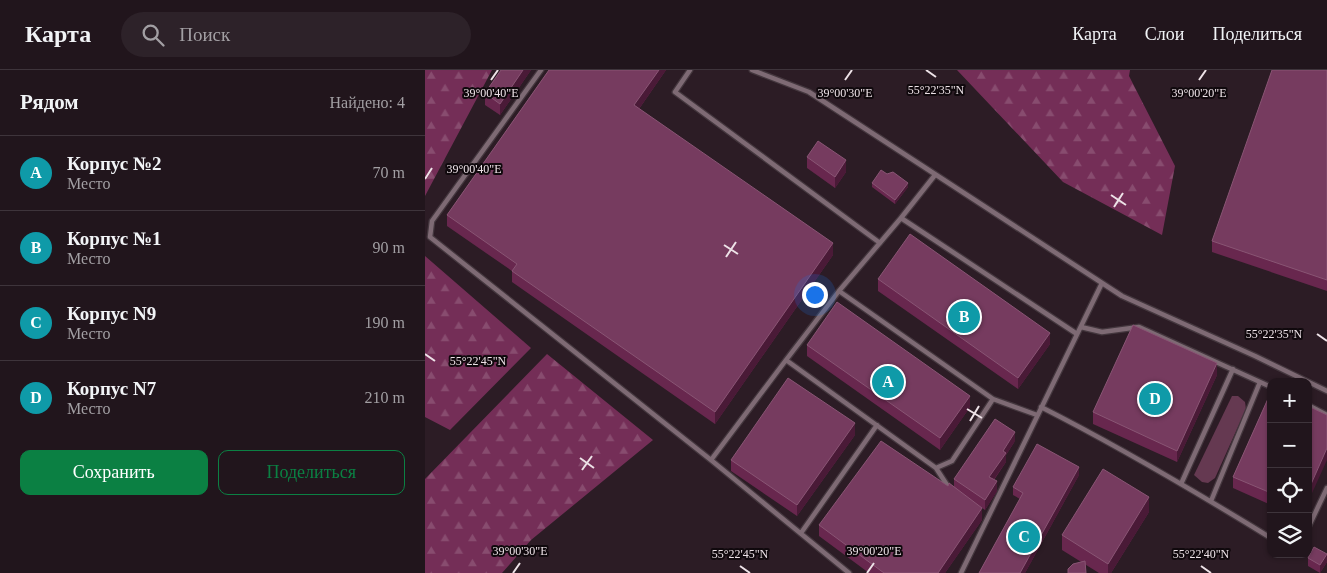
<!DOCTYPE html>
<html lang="ru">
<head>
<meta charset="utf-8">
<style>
	body { margin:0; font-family:"Times New Roman",serif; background:#2d2229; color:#f1f3f6 }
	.controls { position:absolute; right:15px; bottom:15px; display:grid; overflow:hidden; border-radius:10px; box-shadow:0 1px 4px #0004 }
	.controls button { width:45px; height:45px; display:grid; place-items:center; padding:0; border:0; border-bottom:1px solid #3e343b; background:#21151c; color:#f1f3f6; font:25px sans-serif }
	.you { position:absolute; left:389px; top:224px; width:18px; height:18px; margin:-12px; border:4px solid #fff; border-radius:50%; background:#1a73e8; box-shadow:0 0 0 8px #1a73e833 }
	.badge { display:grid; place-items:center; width:32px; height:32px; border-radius:50%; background:#0b8043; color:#fff; font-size:16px; font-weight:700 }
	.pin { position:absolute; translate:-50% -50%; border:2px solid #fff; box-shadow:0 1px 5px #0006 }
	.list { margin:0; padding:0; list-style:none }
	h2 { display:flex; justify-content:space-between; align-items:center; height:65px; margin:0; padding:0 20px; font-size:21px }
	h2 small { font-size:16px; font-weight:400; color:#a29fa3 }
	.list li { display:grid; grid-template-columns:32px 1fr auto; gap:15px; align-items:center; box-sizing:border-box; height:75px; padding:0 20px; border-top:1px solid #3e343b }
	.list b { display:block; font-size:19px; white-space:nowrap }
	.list p { margin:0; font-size:16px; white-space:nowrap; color:#a29fa3 }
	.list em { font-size:16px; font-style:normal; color:#a29fa3 }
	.actions { display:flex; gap:10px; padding:15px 20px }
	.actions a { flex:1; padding:11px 0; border:1px solid #0b8043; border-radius:10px; text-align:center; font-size:18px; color:#0b8043 }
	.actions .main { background:#0b8043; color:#fff }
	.icon { flex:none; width:28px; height:28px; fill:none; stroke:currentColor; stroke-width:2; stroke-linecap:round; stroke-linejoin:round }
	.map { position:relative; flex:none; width:902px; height:503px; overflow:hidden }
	header { display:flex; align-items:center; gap:30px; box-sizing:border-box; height:70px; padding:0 25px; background:#21151c; border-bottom:1px solid #3e343b }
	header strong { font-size:24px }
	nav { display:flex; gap:28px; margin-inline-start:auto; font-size:18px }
	.search { width:350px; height:45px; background:#2d2229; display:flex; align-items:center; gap:12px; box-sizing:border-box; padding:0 18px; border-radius:28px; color:#a29fa3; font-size:19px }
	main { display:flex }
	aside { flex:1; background:#21151c }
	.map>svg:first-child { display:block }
	.green { fill:#653951 }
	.forest { fill:url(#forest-firs) }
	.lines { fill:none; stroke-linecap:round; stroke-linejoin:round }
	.service-casing { stroke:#44373e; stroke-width:7 }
	.service { stroke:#7e6a74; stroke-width:4.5 }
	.wall { fill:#68274e }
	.shaded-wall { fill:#4a1a37 }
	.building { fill:#763b5f; stroke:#895574 }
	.ticks { fill:none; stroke:#ede2e7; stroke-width:2 }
	.ticks-label { font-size:12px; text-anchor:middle; fill:#ede2e7; stroke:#10090d; stroke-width:4; stroke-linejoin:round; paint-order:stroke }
</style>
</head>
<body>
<header>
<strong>Карта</strong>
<div class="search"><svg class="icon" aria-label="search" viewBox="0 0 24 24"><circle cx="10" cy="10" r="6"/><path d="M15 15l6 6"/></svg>Поиск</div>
<nav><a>Карта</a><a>Слои</a><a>Поделиться</a></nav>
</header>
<main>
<aside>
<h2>Рядом<small>Найдено: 4</small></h2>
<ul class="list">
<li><span class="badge" style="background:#0f9aa8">A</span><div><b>Корпус №2</b><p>Место</p></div><em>70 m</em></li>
<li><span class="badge" style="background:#0f9aa8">B</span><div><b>Корпус №1</b><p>Место</p></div><em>90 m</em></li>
<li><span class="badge" style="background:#0f9aa8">C</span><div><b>Корпус N9</b><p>Место</p></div><em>190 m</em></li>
<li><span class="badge" style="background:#0f9aa8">D</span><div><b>Корпус N7</b><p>Место</p></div><em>210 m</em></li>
</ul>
<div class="actions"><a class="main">Сохранить</a><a>Поделиться</a></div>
</aside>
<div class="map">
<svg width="902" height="503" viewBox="0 0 902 503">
	<defs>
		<pattern id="forest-firs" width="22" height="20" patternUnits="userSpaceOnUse" patternTransform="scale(1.25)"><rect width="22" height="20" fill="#742e57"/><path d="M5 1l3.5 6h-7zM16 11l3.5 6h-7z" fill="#884c6f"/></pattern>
	</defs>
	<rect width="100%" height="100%" fill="#2c1c25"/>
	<!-- green -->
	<path class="green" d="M 807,326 L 813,326 L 820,332 L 821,339 L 790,408 L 783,413 L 777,412 L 769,405 Z"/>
	<!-- forest -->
	<path class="forest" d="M 0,0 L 67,0 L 0,126 Z
		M 532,0 L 705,0 L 704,6 L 750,96 L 737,165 L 638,112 Z
		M 0,186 L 106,278 L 25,360 L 0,347 Z
		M 122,284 L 228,370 L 106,470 L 77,503 L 0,503 L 0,409 Z"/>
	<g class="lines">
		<defs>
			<path id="service" d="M 116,0 L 7,151 L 5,167 L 286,390 L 424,503
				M 265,0 L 250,22 L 455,173
				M 327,0 L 384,22 L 697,226 L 830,286 L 902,321
				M 510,105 L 476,148 L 652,264
				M 476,148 L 414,221 L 568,329 L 612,345
				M 414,221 L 361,290 L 511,398 L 527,391 L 568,329
				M 656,257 L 677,262 L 714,257 L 846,317
				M 883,335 L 902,345
				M 616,337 C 695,377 771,422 846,468
				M 286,390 L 361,290
				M 511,398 L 524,418
				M 756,414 L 808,299
				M 786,431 L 835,312
				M 883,458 L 902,418
				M 376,463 L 452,355
				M 536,503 L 677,213"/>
		</defs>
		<!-- service casing -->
		<use href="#service" class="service-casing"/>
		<!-- service -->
		<use href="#service" class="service"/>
	</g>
	<!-- wall -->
	<path class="wall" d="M 76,0 L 106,0 L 75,45 L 60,35 L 60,23 Z
		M 124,0 L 241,0 L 214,39 L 408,185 L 290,354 L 87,212 L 87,201 L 22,156 L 22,145 Z
		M 902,0 L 902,221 L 787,182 L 787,171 Z
		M 382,87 L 421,102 L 410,118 L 382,98 Z
		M 462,104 L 483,117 L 470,134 L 447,117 L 447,113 Z
		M 453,209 L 625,274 L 593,319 L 453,221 Z
		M 382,275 L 545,337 L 515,380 L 382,286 Z
		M 792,305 L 752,392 L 668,354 L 668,342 Z
		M 846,322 L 846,435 L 808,418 L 808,407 Z
		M 430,365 L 372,446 L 306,401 L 306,390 Z
		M 590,371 L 581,385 L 581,392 L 569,410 L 572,421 L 560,440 L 554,436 L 557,450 L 520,503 L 444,503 L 394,466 L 394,455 L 523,416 L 529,417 L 529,409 Z
		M 654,405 L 600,503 L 554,503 L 595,429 L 588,425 L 588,417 Z
		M 724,442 L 686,503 L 674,503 L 637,480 L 637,465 Z
		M 883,488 L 902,492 L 895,503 L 883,496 Z"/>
	<!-- shaded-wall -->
	<path class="shaded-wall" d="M 98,0 L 106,0 L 75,45 L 75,34 Z
		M 234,0 L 241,0 L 209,46 L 209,35 Z
		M 421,90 L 421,102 L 410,118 L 410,107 Z
		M 483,113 L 483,117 L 470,134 L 470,130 Z
		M 408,173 L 408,185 L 290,354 L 290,342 Z
		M 625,263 L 625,274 L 593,319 L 593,308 Z
		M 792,293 L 792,305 L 752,392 L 752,381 Z
		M 545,326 L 545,337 L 515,380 L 515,368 Z
		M 430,353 L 430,365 L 372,446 L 372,435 Z
		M 590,362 L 590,371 L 581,385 L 581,392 L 564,416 L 564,407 L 578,381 Z
		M 902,378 L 902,390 L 883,432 L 883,421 Z
		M 654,397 L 654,405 L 600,503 L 595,503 Z
		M 572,411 L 572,421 L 560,440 L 560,430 Z
		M 724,427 L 724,442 L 686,503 L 683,503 L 683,494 Z
		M 557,438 L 557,450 L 520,503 L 513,503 Z
		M 902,484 L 902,492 L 895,503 L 895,495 Z"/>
	<!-- building -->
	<path class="building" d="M 76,0 L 98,0 L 75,34 L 60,23 Z
		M 124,0 L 234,0 L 209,35 L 408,173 L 290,342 L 87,201 L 92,194 L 22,145 Z
		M 847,0 L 902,0 L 902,210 L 787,171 Z
		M 393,71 L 421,90 L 410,107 L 382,87 Z
		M 456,100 L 462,104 L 468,102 L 483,113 L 470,130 L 447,113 Z
		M 485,164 L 625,263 L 593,308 L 453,209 Z
		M 412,232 L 545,326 L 515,368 L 382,275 Z
		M 708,255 L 792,293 L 752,381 L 668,342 Z
		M 363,308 L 430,353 L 372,435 L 306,390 Z
		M 846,322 L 846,423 L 808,407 Z
		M 883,336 L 902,345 L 902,378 L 883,421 Z
		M 570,349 L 590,362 L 578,381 L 581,383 L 564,407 L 572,411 L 560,430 L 529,409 Z
		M 456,371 L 523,416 L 524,413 L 557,438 L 513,503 L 459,503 L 394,455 Z
		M 612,374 L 654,397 L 595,503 L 554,503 L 598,423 L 588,417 Z
		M 678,399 L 724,427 L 683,494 L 637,465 Z
		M 889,477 L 902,484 L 895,495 L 883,488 Z
		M 660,491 L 661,503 L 643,503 L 643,499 L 648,494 Z"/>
	<!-- ticks -->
	<path class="ticks" d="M 501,0 L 511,7M 66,10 L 73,0M 420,10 L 427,0M 774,10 L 781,0M 0,109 L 7,98M 686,125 L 701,135M 689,137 L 698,123M 299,175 L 313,184M 301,187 L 311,172M 892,264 L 902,271M 0,284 L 10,291M 542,339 L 557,348M 545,351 L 554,336M 155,388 L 169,398M 157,400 L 167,386M 315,496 L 325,503M 776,496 L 786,503M 88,503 L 95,493M 442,503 L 449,493"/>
	<g class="ticks-label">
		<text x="511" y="24">55°22'35"N</text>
		<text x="66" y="27">39°00'40"E</text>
		<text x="420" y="27">39°00'30"E</text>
		<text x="774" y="27">39°00'20"E</text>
		<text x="49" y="103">39°00'40"E</text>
		<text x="849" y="268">55°22'35"N</text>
		<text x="53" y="295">55°22'45"N</text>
		<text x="95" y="485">39°00'30"E</text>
		<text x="449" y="485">39°00'20"E</text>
		<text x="315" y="488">55°22'45"N</text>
		<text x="776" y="488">55°22'40"N</text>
	</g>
</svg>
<div class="controls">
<button>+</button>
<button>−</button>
<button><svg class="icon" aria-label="locate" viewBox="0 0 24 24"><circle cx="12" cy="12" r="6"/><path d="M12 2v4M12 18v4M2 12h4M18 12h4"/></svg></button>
<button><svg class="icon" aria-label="layers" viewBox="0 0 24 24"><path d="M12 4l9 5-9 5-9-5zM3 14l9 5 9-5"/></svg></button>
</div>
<div class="you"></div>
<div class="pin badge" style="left:463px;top:312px;background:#0f9aa8">A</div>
<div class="pin badge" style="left:539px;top:247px;background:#0f9aa8">B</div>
<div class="pin badge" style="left:599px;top:467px;background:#0f9aa8">C</div>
<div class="pin badge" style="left:730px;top:329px;background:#0f9aa8">D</div>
</div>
</main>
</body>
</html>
